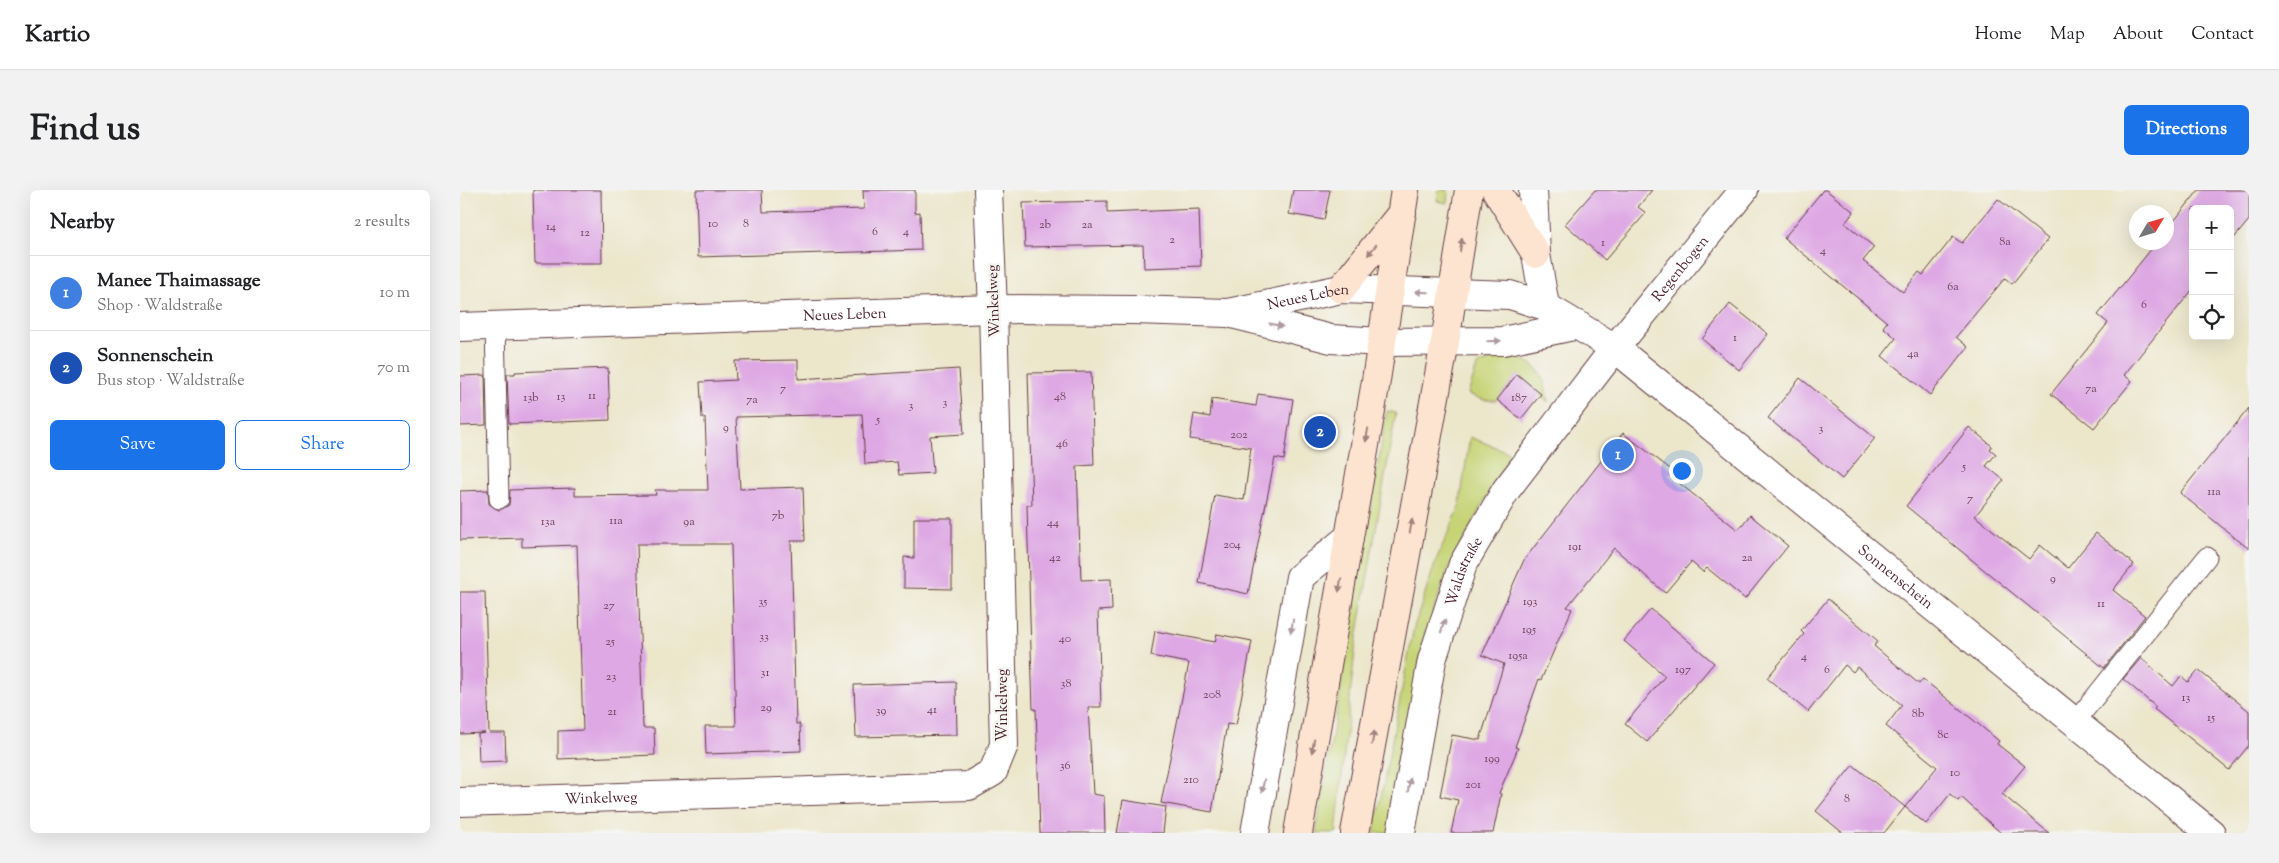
<!DOCTYPE html>
<html lang="en">
<head>
<meta charset="utf-8">
<style>
	body { margin:0; font-family:"Sorts Mill Goudy",serif; background:#f2f2f2; color:#202124 }
	.controls { position:absolute; right:15px; top:15px; display:grid; overflow:hidden; border-radius:8px; box-shadow:0 5px 20px #0002 }
	.controls button { width:45px; height:45px; display:grid; place-items:center; padding:0; border:0; border-bottom:1px solid #e0e0e0; background:#fff; color:#202124; font:25px sans-serif }
	.compass { position:absolute; left:1669px; top:15px; width:45px; height:45px; border-radius:50%; background:#fff; box-shadow:0 5px 20px #0002; rotate:52deg }
	.you { position:absolute; left:1221px; top:280px; width:18px; height:18px; margin:-12px; border:4px solid #fff; border-radius:50%; background:#1a73e8; box-shadow:0 0 0 8px #1a73e833 }
	.badge { display:grid; place-items:center; width:32px; height:32px; border-radius:50%; background:#1a73e8; color:#fff; font-size:16px; font-weight:700 }
	.pin { position:absolute; translate:-50% -50%; border:2px solid #fff; box-shadow:0 1px 5px #0006 }
	.list { margin:0; padding:0; list-style:none }
	h2 { display:flex; justify-content:space-between; align-items:center; height:65px; margin:0; padding:0 20px; font-size:21px }
	h2 small { font-size:16px; font-weight:400; color:#757577 }
	.list li { display:grid; grid-template-columns:32px 1fr auto; gap:15px; align-items:center; box-sizing:border-box; height:75px; padding:0 20px; border-top:1px solid #e0e0e0 }
	.list b { display:block; font-size:19px; white-space:nowrap }
	.list p { margin:0; font-size:16px; white-space:nowrap; color:#757577 }
	.list em { font-size:16px; font-style:normal; color:#757577 }
	.actions { display:flex; gap:10px; padding:15px 20px }
	.actions a { flex:1; padding:11px 0; border:1px solid #1a73e8; border-radius:8px; text-align:center; font-size:18px; color:#1a73e8 }
	.actions .main { background:#1a73e8; color:#fff }
	.icon { flex:none; width:28px; height:28px; fill:none; stroke:currentColor; stroke-width:2; stroke-linecap:round; stroke-linejoin:round }
	.map { position:relative; flex:none; width:1789px; height:643px; overflow:hidden; border-radius:8px }
	header { display:flex; align-items:center; gap:30px; box-sizing:border-box; height:70px; padding:0 25px; background:#fff; border-bottom:1px solid #e0e0e0 }
	header strong { font-size:24px }
	nav { display:flex; gap:28px; margin-inline-start:auto; font-size:18px }
	.intro { display:flex; align-items:center; justify-content:space-between; box-sizing:border-box; height:120px; padding:0 30px }
	h1 { margin:0; font-size:35px }
	.button { padding:12px 22px; border-radius:8px; background:#1a73e8; color:#fff; font-size:18px; font-weight:700 }
	main { display:flex; gap:30px; padding:0 30px }
	aside { flex:1; background:#fff; border-radius:8px; box-shadow:0 5px 20px #0002 }
	.map>svg:first-child { display:block }
	.green { fill:#c6d476; stroke:#887a50 }
	.building { fill:#dea8e4 }
	.lines { fill:none; stroke-linecap:round; stroke-linejoin:round }
	.service-casing { stroke:#623d43; stroke-width:21 }
	.minor-casing { stroke:#623d43; stroke-width:30 }
	.secondary-casing { stroke:#623d43; stroke-width:30 }
	.service { stroke:#fff; stroke-width:19 }
	.minor { stroke:#fff; stroke-width:28 }
	.secondary { stroke:#fde4d1; stroke-width:28 }
	.oneway { fill:#a4827e }
	.oneway2 { fill:#ae9aa0 }
	.labels { text-anchor:middle; stroke-width:5; stroke-linejoin:round; paint-order:stroke }
	.number-label { font-size:12px; fill:#6f4159 }
	.street-label { font-size:15px; fill:#4a1f2b; stroke:#f6f6f2 }
</style>
</head>
<body>
<header>
<strong>Kartio</strong>
<nav><a>Home</a><a>Map</a><a>About</a><a>Contact</a></nav>
</header>
<div class="intro"><h1>Find us</h1><a class="button">Directions</a></div>
<main>
<aside>
<h2>Nearby<small>2 results</small></h2>
<ul class="list">
<li><span class="badge" style="background:#3f7fe0">1</span><div><b>Manee Thaimassage</b><p>Shop · Waldstraße</p></div><em>10 m</em></li>
<li><span class="badge" style="background:#1a4fb4">2</span><div><b>Sonnenschein</b><p>Bus stop · Waldstraße</p></div><em>70 m</em></li>
</ul>
<div class="actions"><a class="main">Save</a><a>Share</a></div>
</aside>
<div class="map">
<svg width="1789" height="643" viewBox="0 0 1789 643">
	<rect width="100%" height="100%" fill="#f6f6f2"/>
	<filter id="ink" filterUnits="userSpaceOnUse"><feTurbulence type="fractalNoise" baseFrequency=".02" numOctaves="2"/><feDisplacementMap in="SourceGraphic" scale="10" xChannelSelector="R" yChannelSelector="G"/><feConvolveMatrix kernelMatrix="1 2 1 2 8 2 1 2 1" color-interpolation-filters="sRGB"/></filter>
	<filter id="wash" filterUnits="userSpaceOnUse"><feTurbulence type="fractalNoise" baseFrequency=".0096" numOctaves="4" result="noise"/><feDisplacementMap in="SourceGraphic" scale="20" xChannelSelector="R" yChannelSelector="G"/><feGaussianBlur stdDeviation="1.12" result="paint"/><feColorMatrix in="noise" values="0 0 0 0 0 0 0 0 0 0 0 0 0 0 0 0 0 1.4 0 .05"/><feComposite in="paint" operator="in"/></filter>
	<g filter="url(#wash)">
		<rect width="100%" height="100%" fill="#ece6cb"/>
		<!-- green -->
		<path class="green" d="M 978,0 L 988,0 L 987,13 L 977,11 Z
			M 1040,165 C 1075,171 1083,176 1088,212 L 1057,185 L 1037,210 L 1024,210 L 1008,204 L 1017,176 Z
			M 927,221 L 936,223 L 895,460 L 876,643 L 856,643 Z
			M 1010,247 L 1050,263 L 990,375 L 965,443 L 930,643 L 914,643 L 954,437 L 977,368 L 999,318 Z"/>
		<g id="blocks">
			<!-- building -->
			<path class="building" d="M 73,0 L 141,0 L 142,73 L 75,73 Z
				M 236,0 L 302,0 L 303,22 L 404,19 L 403,0 L 455,0 L 455,23 L 460,22 L 461,60 L 238,67 Z
				M 833,0 L 870,0 L 864,30 L 829,24 Z
				M 1135,0 L 1192,0 L 1178,17 L 1186,23 L 1145,70 L 1105,34 Z
				M 1363,0 L 1366,0 L 1394,22 L 1385,33 L 1414,57 L 1403,71 L 1443,102 L 1459,82 L 1463,85 L 1493,47 L 1502,53 L 1538,9 L 1588,49 L 1552,94 L 1545,88 L 1496,147 L 1508,157 L 1470,205 L 1422,166 L 1436,148 L 1423,137 L 1427,132 L 1324,48 Z
				M 1739,0 L 1789,0 L 1789,30 L 1770,53 L 1770,19 L 1733,19 L 1733,99 L 1664,185 L 1672,191 L 1634,238 L 1591,204 L 1648,133 L 1638,125 L 1697,52 L 1706,52 L 1706,41 Z
				M 647,11 L 647,23 L 739,19 L 741,76 L 684,78 L 683,55 L 565,57 L 563,13 Z
				M 1270,114 L 1308,144 L 1279,180 L 1242,149 Z
				M 338,170 L 338,189 L 499,179 L 504,244 L 470,246 L 473,283 L 439,285 L 437,272 L 405,274 L 402,224 L 276,227 L 280,299 L 343,297 L 345,351 L 331,351 L 336,534 L 340,534 L 341,561 L 246,564 L 245,536 L 276,536 L 271,354 L 177,354 L 183,538 L 194,538 L 195,565 L 98,569 L 98,541 L 123,540 L 117,355 L 62,357 L 62,348 L 0,350 L 0,301 L 28,300 L 29,314 L 39,320 L 49,315 L 50,300 L 115,298 L 115,306 L 196,305 L 195,300 L 248,300 L 245,228 L 242,228 L 240,192 L 276,190 L 275,171 Z
				M 148,178 L 150,230 L 49,234 L 47,184 L 55,184 L 55,182 Z
				M 631,182 L 634,275 L 617,276 L 621,390 L 651,389 L 652,420 L 638,421 L 641,517 L 628,517 L 633,604 L 644,606 L 645,643 L 580,643 L 576,519 L 573,519 L 570,429 L 567,315 L 572,315 L 568,183 Z
				M 1057,184 L 1081,204 L 1061,229 L 1037,210 Z
				M 25,185 L 26,235 L 0,236 L 0,186 Z
				M 1340,188 L 1415,248 L 1382,289 L 1308,228 Z
				M 798,204 L 833,209 L 824,270 L 815,268 L 788,404 L 739,393 L 755,305 L 784,310 L 791,258 L 730,249 L 734,224 L 750,227 L 752,209 L 796,216 Z
				M 1789,218 L 1789,359 L 1720,303 Z
				M 1509,237 L 1532,256 L 1530,259 L 1536,264 L 1526,276 L 1544,290 L 1515,326 L 1569,369 L 1580,355 L 1608,378 L 1636,343 L 1674,374 L 1653,400 L 1685,426 L 1644,478 L 1446,316 Z
				M 1163,243 L 1213,281 L 1209,285 L 1278,340 L 1290,325 L 1328,356 L 1285,409 L 1247,378 L 1243,382 L 1231,372 L 1205,403 L 1154,358 L 1107,417 L 1112,419 L 1081,490 L 1079,489 L 1055,557 L 1058,558 L 1039,603 L 1041,604 L 1033,643 L 991,643 L 998,610 L 980,606 L 992,545 L 1020,550 L 1044,474 L 1022,465 L 1064,370 Z
				M 454,328 L 492,328 L 492,399 L 444,398 L 444,367 L 454,368 Z
				M 0,402 L 25,402 L 29,543 L 45,543 L 46,571 L 19,572 L 18,544 L 25,543 L 0,544 Z
				M 1368,409 L 1418,451 L 1414,456 L 1459,494 L 1463,489 L 1539,551 L 1537,554 L 1565,576 L 1542,604 L 1589,643 L 1541,643 L 1501,607 L 1498,611 L 1490,604 L 1466,634 L 1445,617 L 1477,577 L 1426,536 L 1442,515 L 1397,477 L 1393,482 L 1385,475 L 1348,522 L 1307,488 L 1344,444 L 1341,441 Z
				M 1191,419 L 1254,473 L 1187,552 L 1165,534 L 1205,486 L 1164,451 Z
				M 695,441 L 755,452 L 757,444 L 792,451 L 776,535 L 767,534 L 752,622 L 701,613 L 729,473 L 691,466 Z
				M 1681,468 L 1713,496 L 1721,486 L 1728,492 L 1738,480 L 1789,521 L 1789,555 L 1769,580 L 1694,519 L 1696,517 L 1663,489 Z
				M 496,492 L 497,545 L 396,547 L 394,495 Z
				M 1393,575 L 1445,617 L 1424,643 L 1383,643 L 1356,621 Z
				M 663,610 L 706,617 L 703,643 L 657,643 Z"/>
		</g>
	</g>
	<g filter="url(#ink)">
		<use href="#blocks" fill-opacity="0" stroke="#623d43" stroke-width="1"/>
		<g class="lines">
			<defs>
				<path id="service" d="M 35,136 L 39,309
					M 1615,532 L 1747,367"/>
				<g id="minor">
					<path d="M 1073,0 L 1076,64 L 1085,116"/>
					<path id="s1" d="M 768,123 L 881,99 L 1050,105 L 1085,116 L 1155,158 L 1751,643"/>
					<path id="s2" d="M 0,137 L 533,119 L 673,120 L 768,123 L 871,149 L 922,152 L 1043,151 L 1118,135"/>
					<path id="s3" d="M 0,612 L 509,596 L 533,582 L 544,555 L 533,119 L 528,0"/>
					<path d="M 795,643 L 840,387 L 889,347"/>
					<path id="s4" d="M 941,643 L 972,470 L 1003,374 L 1046,300 L 1155,158 L 1284,0"/>
				</g>
				<path id="secondary" d="M 1036,0 L 1076,64
					M 881,99 L 942,23
					M 838,643 L 915,197 L 945,0
					M 895,643 L 985,152 L 1009,0"/>
			</defs>
			<!-- service casing -->
			<use href="#service" class="service-casing"/>
			<!-- minor casing -->
			<use href="#minor" class="minor-casing"/>
			<!-- secondary casing -->
			<use href="#secondary" class="secondary-casing"/>
			<!-- service -->
			<use href="#service" class="service"/>
			<!-- minor -->
			<use href="#minor" class="minor"/>
			<!-- secondary -->
			<use href="#secondary" class="secondary"/>
		</g>
		<!-- one-way arrows -->
		<defs><path id="oneway-solid" d="M-6-.8H1V-3.2L6.5 0L1 3.2V.8H-6Z" transform="scale(1.25)"/></defs>
		<g class="oneway">
			<use href="#oneway-solid" transform="translate(1001 55) rotate(-81)"/>
			<use href="#oneway-solid" transform="translate(912 60) rotate(129)"/>
			<use href="#oneway-solid" transform="translate(907 245) rotate(100)"/>
			<use href="#oneway-solid" transform="translate(951 336) rotate(-80)"/>
			<use href="#oneway-solid" transform="translate(880 395) rotate(100)"/>
			<use href="#oneway-solid" transform="translate(913 548) rotate(-80)"/>
			<use href="#oneway-solid" transform="translate(853 556) rotate(100)"/>
		</g>
		<g class="oneway2">
			<use href="#oneway-solid" transform="translate(962 102) rotate(-178)"/>
			<use href="#oneway-solid" transform="translate(816 135) rotate(14)"/>
			<use href="#oneway-solid" transform="translate(1034 151) rotate(-1)"/>
			<use href="#oneway-solid" transform="translate(832 436) rotate(100)"/>
			<use href="#oneway-solid" transform="translate(983 436) rotate(-72)"/>
			<use href="#oneway-solid" transform="translate(949 595) rotate(-80)"/>
			<use href="#oneway-solid" transform="translate(803 596) rotate(100)"/>
		</g>
	</g>
	<g class="labels">
		<!-- number labels -->
		<g class="number-label">
			<text x="253" y="37">10</text>
			<text x="286" y="37">8</text>
			<text x="585" y="38">2b</text>
			<text x="627" y="38">2a</text>
			<text x="91" y="40">14</text>
			<text x="415" y="45">6</text>
			<text x="446" y="45">4</text>
			<text x="125" y="46">12</text>
			<text x="712" y="53">2</text>
			<text x="1545" y="55">8a</text>
			<text x="1143" y="56">1</text>
			<text x="1363" y="64">4</text>
			<text x="1493" y="100">6a</text>
			<text x="1684" y="118">6</text>
			<text x="1275" y="151">1</text>
			<text x="1453" y="167">4a</text>
			<text x="323" y="202">7</text>
			<text x="1631" y="202">7a</text>
			<text x="132" y="209">11</text>
			<text x="101" y="210">13</text>
			<text x="600" y="210">48</text>
			<text x="71" y="211">13b</text>
			<text x="1059" y="211">187</text>
			<text x="292" y="213">7a</text>
			<text x="485" y="216">3</text>
			<text x="451" y="219">3</text>
			<text x="418" y="233">5</text>
			<text x="266" y="241">9</text>
			<text x="1361" y="242">3</text>
			<text x="779" y="248">202</text>
			<text x="602" y="257">46</text>
			<text x="1504" y="280">5</text>
			<text x="1754" y="305">11a</text>
			<text x="1510" y="312">7</text>
			<text x="318" y="329">7b</text>
			<text x="156" y="334">11a</text>
			<text x="88" y="335">13a</text>
			<text x="229" y="335">9a</text>
			<text x="593" y="336">44</text>
			<text x="772" y="358">204</text>
			<text x="1115" y="360">191</text>
			<text x="595" y="371">42</text>
			<text x="1287" y="371">2a</text>
			<text x="1593" y="392">9</text>
			<text x="303" y="415">35</text>
			<text x="1070" y="415">193</text>
			<text x="1641" y="417">11</text>
			<text x="149" y="419">27</text>
			<text x="1069" y="443">195</text>
			<text x="304" y="450">33</text>
			<text x="605" y="452">40</text>
			<text x="150" y="455">25</text>
			<text x="1058" y="469">195a</text>
			<text x="1344" y="470">4</text>
			<text x="1223" y="483">197</text>
			<text x="1367" y="483">6</text>
			<text x="305" y="486">31</text>
			<text x="151" y="490">23</text>
			<text x="606" y="497">38</text>
			<text x="752" y="508">208</text>
			<text x="1726" y="511">13</text>
			<text x="306" y="521">29</text>
			<text x="472" y="523">41</text>
			<text x="421" y="524">39</text>
			<text x="152" y="525">21</text>
			<text x="1458" y="527">8b</text>
			<text x="1751" y="531">15</text>
			<text x="1483" y="548">8c</text>
			<text x="1032" y="572">199</text>
			<text x="605" y="579">36</text>
			<text x="1495" y="586">10</text>
			<text x="731" y="593">210</text>
			<text x="1013" y="598">201</text>
			<text x="1387" y="612">8</text>
		</g>
		<!-- street labels -->
		<g class="street-label">
			<text dy="5" stroke="none"><textPath href="#s4" startOffset="644">Regenbogen</textPath></text>
			<text dy="5" stroke="none"><textPath href="#s1" startOffset="82">Neues Leben</textPath></text>
			<text transform="translate(533 111) rotate(-92)" y="5">Winkelweg</text>
			<text dy="5" stroke="none"><textPath href="#s2" startOffset="385">Neues Leben</textPath></text>
			<text dy="5" stroke="none"><textPath href="#s4" startOffset="270">Waldstraße</textPath></text>
			<text dy="5" stroke="none"><textPath href="#s1" startOffset="765">Sonnenschein</textPath></text>
			<text transform="translate(542 515) rotate(-90)" y="5">Winkelweg</text>
			<text dy="5" stroke="none"><textPath href="#s3" startOffset="141">Winkelweg</textPath></text>
		</g>
	</g>
</svg>
<div class="controls">
<button>+</button>
<button>−</button>
<button><svg class="icon" aria-label="locate" viewBox="0 0 24 24"><circle cx="12" cy="12" r="6"/><path d="M12 2v4M12 18v4M2 12h4M18 12h4"/></svg></button>
</div>
<svg class="compass" viewBox="-18 -18 36 36"><path d="M0-13l5 13h-10z" fill="#e53935"/><path d="M0 13l5-13h-10z" fill="#757577"/></svg>
<div class="you"></div>
<div class="pin badge" style="left:1158px;top:265px;background:#3f7fe0">1</div>
<div class="pin badge" style="left:860px;top:242px;background:#1a4fb4">2</div>
</div>
</main>
</body>
</html>
